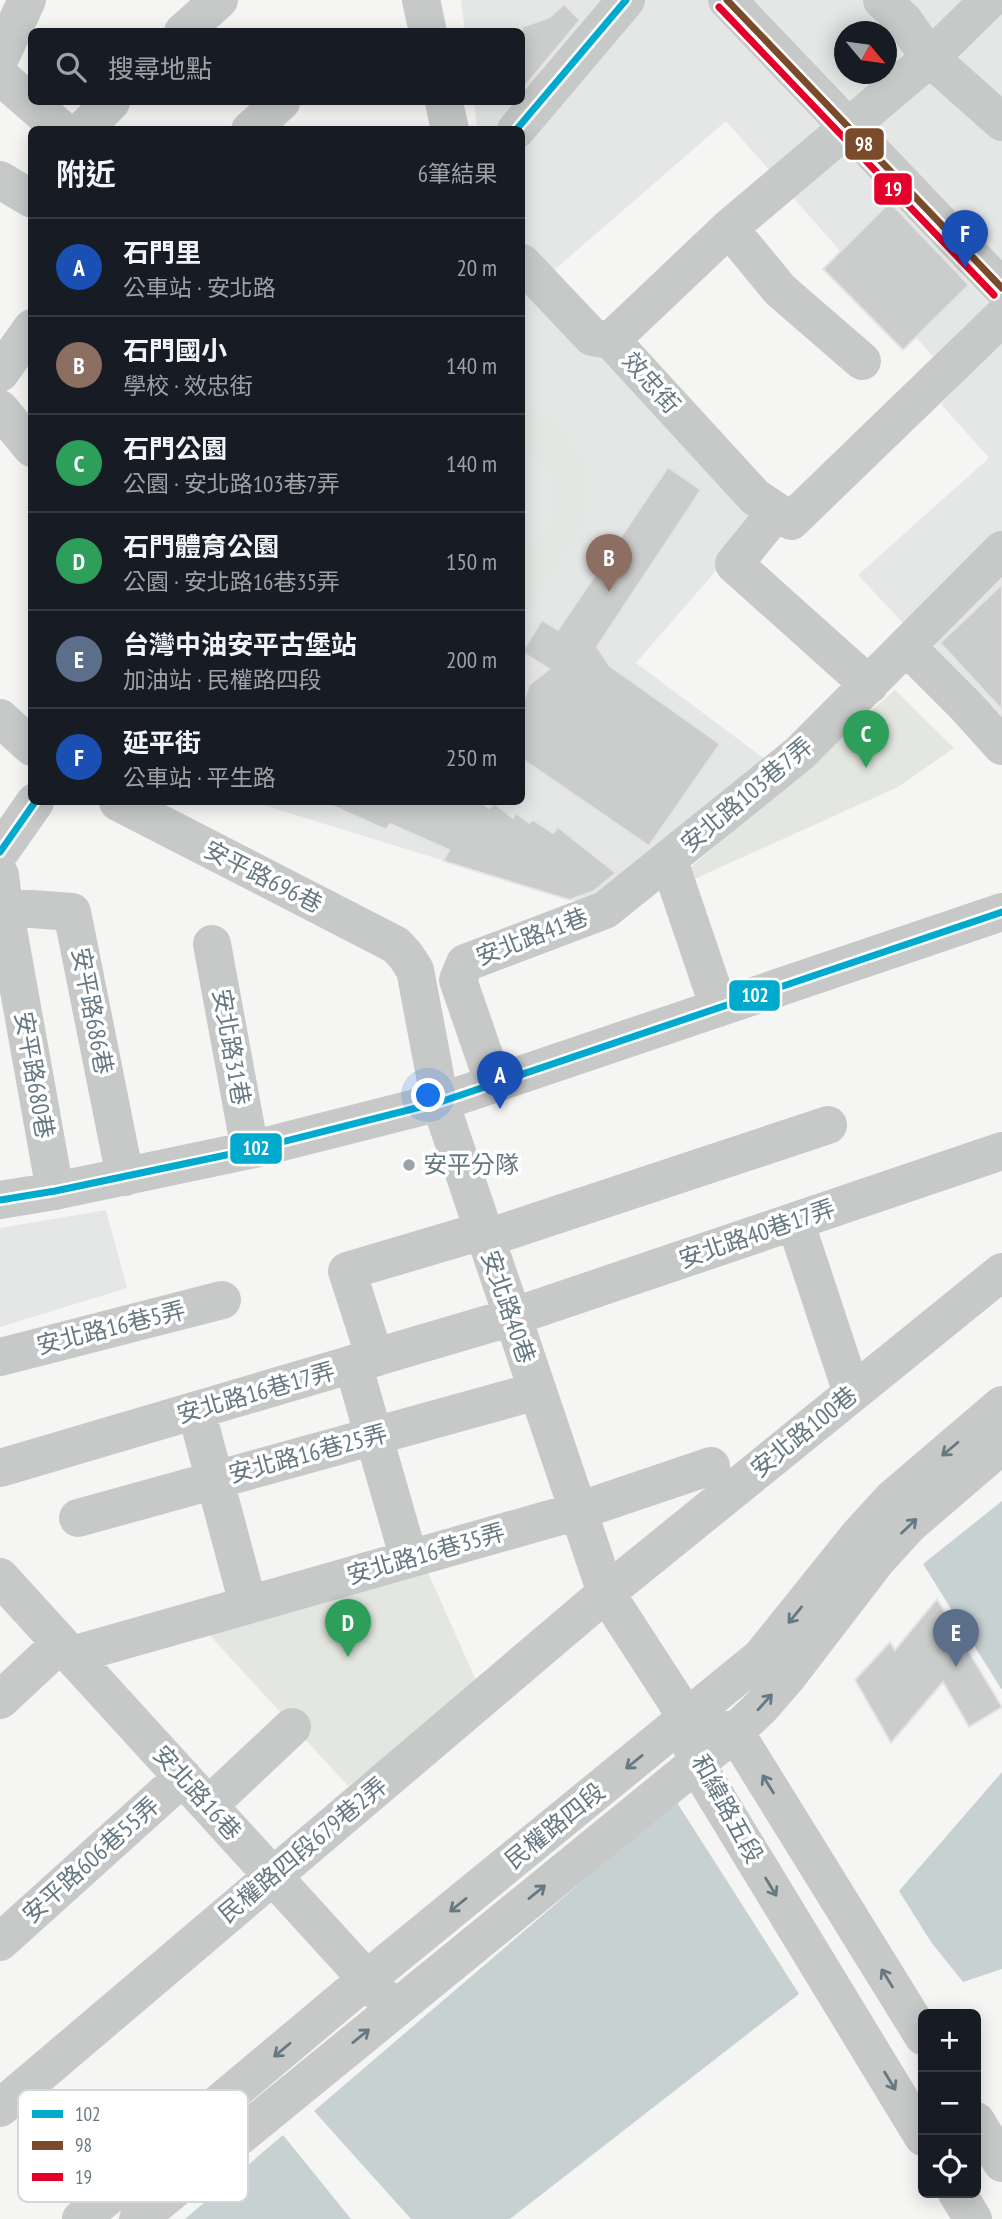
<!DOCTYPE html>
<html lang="zh-TW">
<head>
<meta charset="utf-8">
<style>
	body { margin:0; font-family:"PT Sans Narrow","Noto Sans TC",sans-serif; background:#20242c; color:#f1f3f6 }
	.controls { position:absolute; right:21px; bottom:21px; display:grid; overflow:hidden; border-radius:10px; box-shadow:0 4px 18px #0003 }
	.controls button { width:63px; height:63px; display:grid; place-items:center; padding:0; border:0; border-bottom:2px solid #363941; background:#171b24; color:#f1f3f6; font:35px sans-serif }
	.compass { position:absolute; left:834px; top:21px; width:63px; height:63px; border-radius:50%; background:#171b24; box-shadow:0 4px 18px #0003; rotate:119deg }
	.you { position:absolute; left:429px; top:1096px; width:24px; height:24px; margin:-18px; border:5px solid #fff; border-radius:50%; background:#1a73e8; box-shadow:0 0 0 10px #1a73e833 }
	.badge { display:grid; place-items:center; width:46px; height:46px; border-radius:50%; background:#db2777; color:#fff; font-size:23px; font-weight:700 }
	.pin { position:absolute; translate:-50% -58px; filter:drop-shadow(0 2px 4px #0008) }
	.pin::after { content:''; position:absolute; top:37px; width:24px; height:21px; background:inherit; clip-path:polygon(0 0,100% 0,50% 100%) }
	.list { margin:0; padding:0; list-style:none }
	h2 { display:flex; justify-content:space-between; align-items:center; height:91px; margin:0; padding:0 28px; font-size:30px }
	h2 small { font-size:23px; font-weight:400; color:#9ea1a6 }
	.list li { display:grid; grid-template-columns:46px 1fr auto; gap:21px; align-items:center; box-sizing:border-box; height:98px; padding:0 28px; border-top:2px solid #363941 }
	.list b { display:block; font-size:26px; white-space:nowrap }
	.list p { margin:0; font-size:23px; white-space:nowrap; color:#9ea1a6 }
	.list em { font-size:23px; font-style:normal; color:#9ea1a6 }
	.icon { flex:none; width:38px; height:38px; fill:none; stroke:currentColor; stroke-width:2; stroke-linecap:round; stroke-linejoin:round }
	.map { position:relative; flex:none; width:1002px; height:2219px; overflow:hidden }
	.search { position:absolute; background:#171b24; box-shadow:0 4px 18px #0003; left:28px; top:28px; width:497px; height:77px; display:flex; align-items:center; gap:18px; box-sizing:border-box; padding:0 24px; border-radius:10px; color:#9ea1a6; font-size:26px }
	.panel { position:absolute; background:#171b24; box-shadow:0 4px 18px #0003; left:28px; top:126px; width:497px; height:679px; border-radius:10px }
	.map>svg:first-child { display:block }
	.built { fill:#e5e6e6; fill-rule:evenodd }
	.green { fill:#e4e6e1 }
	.water { fill:#c7d1d2 }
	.building { fill:#cbcdcd; stroke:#e4e4e4; stroke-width:2 }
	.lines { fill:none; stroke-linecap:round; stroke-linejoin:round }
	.minor { stroke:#c7c9c9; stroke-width:38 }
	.bus-1-casing { stroke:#fff; stroke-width:12 }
	.bus-2-casing { stroke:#fff; stroke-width:12 }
	.bus-3-casing { stroke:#fff; stroke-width:12 }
	.bus-1 { stroke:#00a9ce; stroke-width:7 }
	.bus-2 { stroke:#7a4b2a; stroke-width:7 }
	.bus-3 { stroke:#e4002b; stroke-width:7 }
	.oneway { stroke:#667982 }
	.poi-dot { fill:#98a4aa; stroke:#fff; stroke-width:2.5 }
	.labels { text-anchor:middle; stroke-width:7; stroke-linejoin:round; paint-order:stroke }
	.street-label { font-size:24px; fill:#667982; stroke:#fff }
	.poi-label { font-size:24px; fill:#667982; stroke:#fff; text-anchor:start }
	.key { fill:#fff; stroke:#d1d7da; stroke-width:2 }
	.key-label { font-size:19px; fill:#667982 }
	.line-badge { stroke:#fff; stroke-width:2.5 }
	.badge-label { font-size:19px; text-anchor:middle; font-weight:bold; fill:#fff }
</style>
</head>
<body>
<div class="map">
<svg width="1002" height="2219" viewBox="0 0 1002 2219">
	<rect width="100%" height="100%" fill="#f5f5f4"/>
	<!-- built -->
	<path class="built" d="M 461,0 L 1002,0 L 1002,729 L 858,575 L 989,458 L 941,404 L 958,385 L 726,121 L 552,272 L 522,242 L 522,130 L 477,129 L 474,102 L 522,102 L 522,32 L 465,31 ZM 844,32 L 886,32 L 886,74 L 844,74 Z
		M 522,282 L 605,352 L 759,521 L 636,663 L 766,760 L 621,891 L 582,903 L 253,802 L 522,802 Z
		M 106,1210 L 127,1288 L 0,1327 L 0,1228 Z"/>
	<!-- green -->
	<path class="green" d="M 522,408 C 543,414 556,424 569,442 C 617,503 556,564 522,615 C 521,602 518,576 522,565 C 525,552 543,536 550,524 C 566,496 549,457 522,444 Z
		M 895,690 L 954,748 L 898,787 L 688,882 L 689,869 Z
		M 426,1568 L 478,1685 L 348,1786 L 205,1630 Z"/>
	<!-- water -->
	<path class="water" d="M 1002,1501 L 1002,1690 L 923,1564 Z
		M 1002,1772 L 1002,1969 L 963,1982 L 931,1942 L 899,1891 Z
		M 676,1801 L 799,1994 L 510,2219 L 411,2219 L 314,2111 Z
		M 283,2135 L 351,2219 L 185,2219 Z"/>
	<!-- building -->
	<path class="building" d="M 564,4 L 580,20 L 522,90 L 522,27 L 550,17 Z
		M 890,202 L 969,285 L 903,350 L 823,269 Z
		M 668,467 L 701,490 L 597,647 L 610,666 L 720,744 L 649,846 L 522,759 L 522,706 L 529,685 L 549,669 L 522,652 L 542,620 L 558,630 Z
		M 1002,584 L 1002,710 L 940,643 Z
		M 324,802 L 480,802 L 489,808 L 494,803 L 513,818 L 516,813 L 529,823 L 533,820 L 553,833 L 558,827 L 616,873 L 594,891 L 570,900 L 443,861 L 449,850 L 390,824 L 386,830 Z
		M 937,1599 L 1002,1707 L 969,1727 L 943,1682 L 891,1743 L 855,1680 L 890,1642 L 895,1650 Z"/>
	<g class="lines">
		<!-- minor -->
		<path class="minor" d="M 421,0 L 428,32
			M 727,0 L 1002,288
			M 882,0 L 904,21 L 930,58 L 1002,122
			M 183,32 L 219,0
			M 0,58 L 27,0
			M 0,76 L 62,130
			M 444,102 L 450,130
			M 83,130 L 111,102
			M 250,130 L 281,102
			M 516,130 L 626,0
			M 0,180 L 32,199
			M 729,228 L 780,290 L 862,361
			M 522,263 L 592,337 L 611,340 L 755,497 L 791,521 L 1002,317
			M 611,340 L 729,228 L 930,58 L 989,0
			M 0,373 L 32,328
			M 0,409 L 32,448
			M 776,512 L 734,564 L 869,685
			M 907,647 L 966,706 L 1002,746
			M 0,718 L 32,747
			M 118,802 L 396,945 L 406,956 L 415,970 L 440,1102 L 606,1593 L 687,1718 L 695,1762 L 923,2137
			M 0,852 L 35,802
			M 669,861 L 719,1008
			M 0,875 L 4,907 L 55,1191
			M 4,907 L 72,912 L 125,1177
			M 212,944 L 250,1150
			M 494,1084 L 458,980 L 465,963 L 605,910 L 800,753 L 1002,550
			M 0,1200 L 55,1191 L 250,1150 L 440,1102 L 1002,912
			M 795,1221 L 852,1393
			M 484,1239 L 828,1125
			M 0,1357 L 222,1300
			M 375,1358 L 347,1271 L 482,1231
			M 353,1364 L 409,1559
			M 196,1410 L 248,1604
			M 0,1468 L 512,1317 L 1002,1151
			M 78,1518 L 537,1391
			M 0,1577 L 383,1997
			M 72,1655 L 578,1511 L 711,1466
			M 0,1700 L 60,1644
			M 709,1725 L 735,1732 L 923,2036
			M 209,1805 L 292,1727
			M 0,1942 L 183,1777
			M 0,2108 L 606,1593 L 1002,1272
			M 976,2121 L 1002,2163
			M 957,2193 L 973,2219
			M 81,2219 L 367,1979 L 761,1657 L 859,1535 L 892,1499 L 1002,1405
			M 138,2219 L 735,1732 L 762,1706 L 788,1676 L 877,1560 L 910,1524 L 1002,1445"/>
		<defs>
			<path id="bus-1" d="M 516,130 L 626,0
				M 0,852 L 35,802
				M 0,1200 L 55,1191 L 250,1150 L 440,1102 L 1002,912"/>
			<path id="bus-2" d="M 727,0 L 1002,288"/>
			<path id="bus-3" d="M 719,7 L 994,295"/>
		</defs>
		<!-- bus-1 casing -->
		<use href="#bus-1" class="bus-1-casing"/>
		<!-- bus-2 casing -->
		<use href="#bus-2" class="bus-2-casing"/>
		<!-- bus-3 casing -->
		<use href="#bus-3" class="bus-3-casing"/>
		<!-- bus-1 -->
		<use href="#bus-1" class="bus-1"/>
		<!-- bus-2 -->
		<use href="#bus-2" class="bus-2"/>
		<!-- bus-3 -->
		<use href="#bus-3" class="bus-3"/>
	</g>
	<!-- one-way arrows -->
	<defs><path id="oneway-shaft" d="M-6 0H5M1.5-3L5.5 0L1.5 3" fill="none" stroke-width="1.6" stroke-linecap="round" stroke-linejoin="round" transform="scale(1.75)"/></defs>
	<g class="oneway">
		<use href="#oneway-shaft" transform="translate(950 1449) rotate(140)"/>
		<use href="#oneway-shaft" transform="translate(909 1526) rotate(-44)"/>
		<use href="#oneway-shaft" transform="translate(795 1615) rotate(129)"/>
		<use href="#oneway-shaft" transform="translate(765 1702) rotate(-48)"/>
		<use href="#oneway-shaft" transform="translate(634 1762) rotate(141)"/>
		<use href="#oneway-shaft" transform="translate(768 1784) rotate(-122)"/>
		<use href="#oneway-shaft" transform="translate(771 1887) rotate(59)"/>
		<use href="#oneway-shaft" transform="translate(537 1892) rotate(-39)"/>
		<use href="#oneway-shaft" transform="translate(458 1905) rotate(141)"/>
		<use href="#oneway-shaft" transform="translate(887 1978) rotate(-122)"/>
		<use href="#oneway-shaft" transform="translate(361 2036) rotate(-39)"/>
		<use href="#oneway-shaft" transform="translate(282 2050) rotate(140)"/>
		<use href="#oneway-shaft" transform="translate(890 2081) rotate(59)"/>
	</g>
	<!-- markers -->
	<circle class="poi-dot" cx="409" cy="1165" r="7"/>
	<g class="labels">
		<!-- street labels -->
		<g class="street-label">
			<text transform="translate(651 383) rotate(48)" y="8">效忠街</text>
			<text transform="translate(747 795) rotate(-40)" y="8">安北路103巷7弄</text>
			<text transform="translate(263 877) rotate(27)" y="8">安平路696巷</text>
			<text transform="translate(532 937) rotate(-21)" y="8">安北路41巷</text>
			<text transform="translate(92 1011) rotate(79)" y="8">安平路686巷</text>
			<text transform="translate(231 1047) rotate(80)" y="8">安北路31巷</text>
			<text transform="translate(34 1075) rotate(80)" y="8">安平路680巷</text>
			<text transform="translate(757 1234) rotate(-19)" y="8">安北路40巷17弄</text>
			<text transform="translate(508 1307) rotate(71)" y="8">安北路40巷</text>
			<text transform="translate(111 1328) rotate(-14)" y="8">安北路16巷5弄</text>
			<text transform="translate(256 1393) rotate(-16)" y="8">安北路16巷17弄</text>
			<text transform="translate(804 1432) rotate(-39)" y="8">安北路100巷</text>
			<text transform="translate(308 1454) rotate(-15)" y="8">安北路16巷25弄</text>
			<text transform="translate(426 1554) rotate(-16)" y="8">安北路16巷35弄</text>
			<text transform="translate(197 1793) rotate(48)" y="8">安北路16巷</text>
			<text transform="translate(727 1809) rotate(61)" y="8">和緯路五段</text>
			<text transform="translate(555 1826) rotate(-39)" y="8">民權路四段</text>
			<text transform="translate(303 1850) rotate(-40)" y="8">民權路四段679巷2弄</text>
			<text transform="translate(91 1860) rotate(-42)" y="8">安平路606巷55弄</text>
		</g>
		<!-- poi labels -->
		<g class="poi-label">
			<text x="423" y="1173">安平分隊</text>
		</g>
	</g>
	<!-- legend -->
	<rect x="18" y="2090" width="230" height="112" rx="10" class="key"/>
	<rect x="32" y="2110" width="31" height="8" fill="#00a9ce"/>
	<rect x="32" y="2141" width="31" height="9" fill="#7a4b2a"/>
	<rect x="32" y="2173" width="31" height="8" fill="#e4002b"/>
	<g class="key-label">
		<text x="75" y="2121">102</text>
		<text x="75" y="2152">98</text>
		<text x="75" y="2184">19</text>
	</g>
	<g class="line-badge">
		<rect x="844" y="127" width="41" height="34" rx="7" fill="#7a4b2a"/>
		<rect x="873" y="172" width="40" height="34" rx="7" fill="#e4002b"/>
		<rect x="728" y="979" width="53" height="33" rx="7" fill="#00a9ce"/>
		<rect x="229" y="1132" width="54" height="33" rx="7" fill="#00a9ce"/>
	</g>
	<g class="badge-label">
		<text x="864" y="151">98</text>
		<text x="893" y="196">19</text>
		<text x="755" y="1002">102</text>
		<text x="256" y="1155">102</text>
	</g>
</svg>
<div class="controls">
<button>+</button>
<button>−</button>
<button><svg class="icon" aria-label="locate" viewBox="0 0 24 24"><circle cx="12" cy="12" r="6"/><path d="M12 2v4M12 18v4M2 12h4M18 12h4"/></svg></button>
</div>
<svg class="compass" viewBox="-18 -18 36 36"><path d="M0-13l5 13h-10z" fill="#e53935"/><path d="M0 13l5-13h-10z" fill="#9ea1a6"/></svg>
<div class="you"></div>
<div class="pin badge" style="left:500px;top:1109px;background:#1a4fb4">A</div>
<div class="pin badge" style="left:609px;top:592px;background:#8d6e63">B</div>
<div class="pin badge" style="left:866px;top:768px;background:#2e9e5b">C</div>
<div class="pin badge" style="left:348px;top:1657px;background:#2e9e5b">D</div>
<div class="pin badge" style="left:956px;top:1667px;background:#5c6f8a">E</div>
<div class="pin badge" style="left:965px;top:268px;background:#1a4fb4">F</div>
<div class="search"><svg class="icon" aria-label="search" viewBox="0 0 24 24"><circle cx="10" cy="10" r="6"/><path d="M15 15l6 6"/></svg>搜尋地點</div>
<section class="panel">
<h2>附近<small>6筆結果</small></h2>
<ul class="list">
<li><span class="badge" style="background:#1a4fb4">A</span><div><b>石門里</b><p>公車站 · 安北路</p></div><em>20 m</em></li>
<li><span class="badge" style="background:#8d6e63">B</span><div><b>石門國小</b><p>學校 · 效忠街</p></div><em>140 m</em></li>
<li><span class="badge" style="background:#2e9e5b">C</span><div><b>石門公園</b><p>公園 · 安北路103巷7弄</p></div><em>140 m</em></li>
<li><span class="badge" style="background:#2e9e5b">D</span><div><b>石門體育公園</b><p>公園 · 安北路16巷35弄</p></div><em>150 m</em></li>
<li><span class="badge" style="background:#5c6f8a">E</span><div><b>台灣中油安平古堡站</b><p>加油站 · 民權路四段</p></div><em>200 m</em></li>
<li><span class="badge" style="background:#1a4fb4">F</span><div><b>延平街</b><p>公車站 · 平生路</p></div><em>250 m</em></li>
</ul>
</section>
</div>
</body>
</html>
